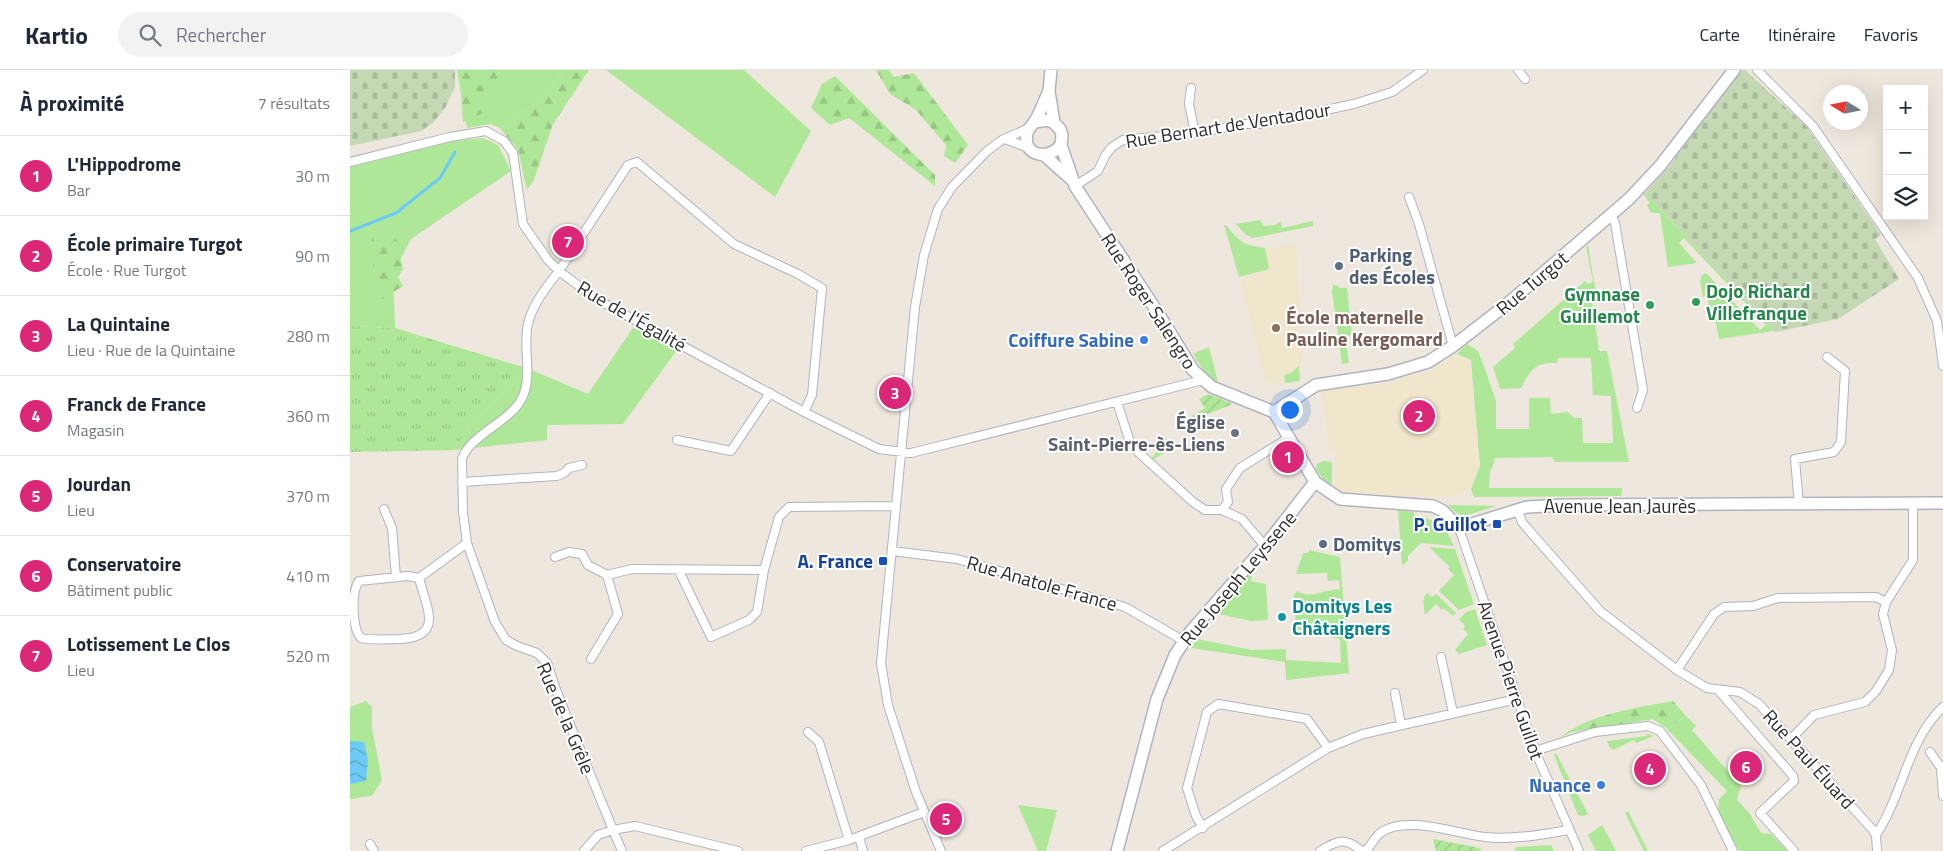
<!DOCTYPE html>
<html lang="fr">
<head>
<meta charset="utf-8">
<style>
	body { margin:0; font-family:"Titillium Web",sans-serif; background:#f2f2f3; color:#1f2937 }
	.controls { position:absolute; right:15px; top:15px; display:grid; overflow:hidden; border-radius:0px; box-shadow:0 5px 20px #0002 }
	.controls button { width:45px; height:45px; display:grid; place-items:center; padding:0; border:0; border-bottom:1px solid #e0e1e3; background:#fff; color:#1f2937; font:25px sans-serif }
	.compass { position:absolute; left:1473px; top:15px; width:45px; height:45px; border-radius:50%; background:#fff; box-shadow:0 5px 20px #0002; rotate:280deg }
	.you { position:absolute; left:939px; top:339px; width:18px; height:18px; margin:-12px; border:4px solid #fff; border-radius:50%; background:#1a73e8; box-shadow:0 0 0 8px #1a73e833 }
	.badge { display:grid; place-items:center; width:32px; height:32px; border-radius:50%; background:#db2777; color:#fff; font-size:16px; font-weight:700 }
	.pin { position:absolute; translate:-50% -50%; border:2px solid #fff; box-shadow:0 1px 5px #0006 }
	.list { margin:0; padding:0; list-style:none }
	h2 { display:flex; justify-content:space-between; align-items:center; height:65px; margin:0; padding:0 20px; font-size:21px }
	h2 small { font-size:16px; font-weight:400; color:#747a83 }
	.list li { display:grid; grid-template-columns:32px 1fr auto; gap:15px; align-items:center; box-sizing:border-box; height:80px; padding:0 20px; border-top:1px solid #e0e1e3 }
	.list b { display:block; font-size:19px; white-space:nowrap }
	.list p { margin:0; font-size:16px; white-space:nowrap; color:#747a83 }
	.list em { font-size:16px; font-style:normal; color:#747a83 }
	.icon { flex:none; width:28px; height:28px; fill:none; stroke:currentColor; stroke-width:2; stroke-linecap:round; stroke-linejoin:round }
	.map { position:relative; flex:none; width:1593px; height:781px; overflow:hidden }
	header { display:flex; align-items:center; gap:30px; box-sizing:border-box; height:70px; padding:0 25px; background:#fff; border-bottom:1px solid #e0e1e3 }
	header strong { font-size:24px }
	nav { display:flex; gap:28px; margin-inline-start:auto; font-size:18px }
	.search { width:350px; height:45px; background:#f2f2f3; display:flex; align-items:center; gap:12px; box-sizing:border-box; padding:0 18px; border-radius:28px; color:#747a83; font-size:19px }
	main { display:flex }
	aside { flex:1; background:#fff }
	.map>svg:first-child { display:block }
	.education { fill:#f0e6cc }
	.grass { fill:#afe798 }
	.forest { fill:url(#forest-firs) }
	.cemetery { fill:url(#cemetery-stones) }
	.park { fill:url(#park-tufts) }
	.garden { fill:url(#garden-furrows) }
	.water { fill:url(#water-waves) }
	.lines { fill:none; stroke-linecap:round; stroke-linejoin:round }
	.stream { stroke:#6ccaf4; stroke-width:3 }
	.street-casing { stroke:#b1b3c0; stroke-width:10 }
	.secondary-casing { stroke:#b1b3c0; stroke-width:14 }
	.street { stroke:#fff; stroke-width:8 }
	.secondary { stroke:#fff; stroke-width:11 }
	.service-dot { fill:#5c6f8a; stroke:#fff; stroke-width:2 }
	.leisure-dot { fill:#2e9e5b; stroke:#fff; stroke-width:2 }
	.education-dot { fill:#8d6e63; stroke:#fff; stroke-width:2 }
	.shop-dot { fill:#3f7fe0; stroke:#fff; stroke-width:2 }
	.worship-dot { fill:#6b7280; stroke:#fff; stroke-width:2 }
	.transit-dot { fill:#1a4fb4; stroke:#fff; stroke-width:2 }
	.culture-dot { fill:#0f9aa8; stroke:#fff; stroke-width:2 }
	.labels { text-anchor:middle; stroke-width:4; stroke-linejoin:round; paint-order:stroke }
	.street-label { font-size:19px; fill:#2c2c2c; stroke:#fff }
	.service-label { font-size:19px; font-weight:bold; fill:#4e5e75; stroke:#fff; text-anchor:start }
	.leisure-label { font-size:19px; font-weight:bold; fill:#27864d; stroke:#fff; text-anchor:start }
	.education-label { font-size:19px; font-weight:bold; fill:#785e54; stroke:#fff; text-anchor:start }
	.shop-label { font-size:19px; font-weight:bold; fill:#366cbe; stroke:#fff; text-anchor:end }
	.worship-label { font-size:19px; font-weight:bold; fill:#5b616d; stroke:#fff; text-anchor:end }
	.transit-label { font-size:19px; font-weight:bold; fill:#164399; stroke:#fff; text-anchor:end }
	.culture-label { font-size:19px; font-weight:bold; fill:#0d838f; stroke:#fff; text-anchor:start }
</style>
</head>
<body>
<header>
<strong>Kartio</strong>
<div class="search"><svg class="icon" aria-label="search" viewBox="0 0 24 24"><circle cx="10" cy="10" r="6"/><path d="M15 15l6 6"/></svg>Rechercher</div>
<nav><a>Carte</a><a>Itinéraire</a><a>Favoris</a></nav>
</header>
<main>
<aside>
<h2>À proximité<small>7 résultats</small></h2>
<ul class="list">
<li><span class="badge">1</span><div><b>L'Hippodrome</b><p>Bar</p></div><em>30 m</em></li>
<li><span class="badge">2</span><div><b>École primaire Turgot</b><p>École · Rue Turgot</p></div><em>90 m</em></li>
<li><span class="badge">3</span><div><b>La Quintaine</b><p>Lieu · Rue de la Quintaine</p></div><em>280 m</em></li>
<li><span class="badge">4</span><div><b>Franck de France</b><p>Magasin</p></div><em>360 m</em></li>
<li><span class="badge">5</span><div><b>Jourdan</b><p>Lieu</p></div><em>370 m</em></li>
<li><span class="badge">6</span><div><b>Conservatoire</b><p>Bâtiment public</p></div><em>410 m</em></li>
<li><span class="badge">7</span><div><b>Lotissement Le Clos</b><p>Lieu</p></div><em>520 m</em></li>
</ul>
</aside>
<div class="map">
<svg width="1593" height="781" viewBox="0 0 1593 781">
	<defs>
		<pattern id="forest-firs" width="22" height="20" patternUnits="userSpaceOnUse" patternTransform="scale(1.25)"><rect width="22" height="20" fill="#afe798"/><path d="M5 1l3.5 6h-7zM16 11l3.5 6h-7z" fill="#97c683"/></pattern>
		<pattern id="cemetery-stones" width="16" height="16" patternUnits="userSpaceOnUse" patternTransform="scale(1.25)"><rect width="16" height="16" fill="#c4d8b4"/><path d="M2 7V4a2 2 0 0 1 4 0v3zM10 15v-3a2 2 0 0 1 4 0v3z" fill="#a9ba9b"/></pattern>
		<pattern id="park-tufts" width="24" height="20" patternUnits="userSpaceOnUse" patternTransform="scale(1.25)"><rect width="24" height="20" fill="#afe798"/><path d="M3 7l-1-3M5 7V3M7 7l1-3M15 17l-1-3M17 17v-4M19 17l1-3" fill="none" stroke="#97c683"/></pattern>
		<pattern id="garden-furrows" width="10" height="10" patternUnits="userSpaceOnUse" patternTransform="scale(1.25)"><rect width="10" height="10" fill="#afe798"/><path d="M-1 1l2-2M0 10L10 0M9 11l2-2" fill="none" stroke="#97c683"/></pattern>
		<pattern id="water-waves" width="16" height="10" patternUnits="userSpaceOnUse" patternTransform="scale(1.25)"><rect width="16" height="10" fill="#6ccaf4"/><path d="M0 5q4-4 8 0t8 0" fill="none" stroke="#59a4c6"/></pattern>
	</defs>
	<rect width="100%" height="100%" fill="#eee7dd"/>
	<!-- education -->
	<path class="education" d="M 946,173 L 953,295 L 948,296 L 941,303 L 934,305 L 935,313 L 916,313 L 890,209 L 920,200 L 916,180 Z
		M 1105,285 L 1120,290 L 1129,395 L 1122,416 L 1107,427 L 1001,425 L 993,425 L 984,418 L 986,381 L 979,378 L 972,320 L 1043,312 L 1081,300 Z"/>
	<!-- grass -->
	<path class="grass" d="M 107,0 L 214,0 L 194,27 L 150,58 L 140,54 L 117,58 Z
		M 256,0 L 394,0 L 461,61 L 425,127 Z
		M 133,68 L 148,75 L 161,101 L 61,169 L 43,203 L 45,258 L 0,256 L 0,97 L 98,72 Z
		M 1295,123 L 1424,261 L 1369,269 L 1364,243 L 1360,244 L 1357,226 L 1353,227 L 1350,211 L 1352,205 L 1356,203 L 1410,260 L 1416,255 L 1334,168 L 1329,173 L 1347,193 L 1318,197 L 1310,143 L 1301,143 L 1297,135 L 1300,133 L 1293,124 Z
		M 910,150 L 914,156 L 925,155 L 931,151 L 932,158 L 963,151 L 963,156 L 903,168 L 896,165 L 886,154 Z
		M 874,155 L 876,155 C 890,172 893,175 915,178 L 919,199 L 889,207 Z
		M 1238,175 L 1247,230 L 1242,231 L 1249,281 L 1257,281 L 1279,392 L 1205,392 L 1202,387 L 1145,388 L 1144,394 L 1140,401 L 1139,418 L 1272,418 L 1271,426 L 1124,427 L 1121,419 L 1130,396 L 1121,290 L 1107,284 L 1117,274 L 1128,281 L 1135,299 L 1146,331 L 1146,359 L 1179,359 L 1179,328 L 1200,328 L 1201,344 L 1218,342 L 1224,348 L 1232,348 L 1233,373 L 1263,373 L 1261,326 L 1243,325 L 1241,288 L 1208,288 L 1207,293 C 1184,292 1181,300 1171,318 L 1150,319 L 1143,297 L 1165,278 L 1163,274 L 1235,211 L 1238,214 L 1243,211 L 1236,177 Z
		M 983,215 L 988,216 L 990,218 L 997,218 L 1002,265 L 995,266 L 999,293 L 992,294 L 982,221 Z
		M 285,255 L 327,280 L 273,354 L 197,355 L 197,370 L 104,380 L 118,357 L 179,299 L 238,324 Z
		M 859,277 L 868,312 C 857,307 849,294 843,284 Z
		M 949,296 L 950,311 L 935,313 L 934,305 L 941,303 Z
		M 814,366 L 822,378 L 803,390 L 801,389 L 806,382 L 803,374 Z
		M 973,391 L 982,392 L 982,417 L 973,409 L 966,399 L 967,394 Z
		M 1098,435 L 1146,436 L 1114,446 L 1108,444 Z
		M 1048,440 L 1063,442 L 1065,446 C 1090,451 1093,452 1104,476 L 1071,473 L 1058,486 L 1058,490 L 1052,496 Z
		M 1079,477 L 1105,479 L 1124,534 L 1109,540 L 1089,521 L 1104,505 L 1098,499 L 1100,497 Z
		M 959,480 L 990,487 L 999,603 L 936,610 L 935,592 L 841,578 L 847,569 L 902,580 L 936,579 L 936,590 L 991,593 L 990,569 L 948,560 L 946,558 L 944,524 L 948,521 C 958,528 967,523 977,521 C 981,520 986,520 990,519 L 989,510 L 978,511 L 977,503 L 946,504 L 953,483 L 958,483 Z
		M 904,498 L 901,511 L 916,514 L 918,550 L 902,551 L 868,544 L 868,541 Z
		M 1077,523 L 1082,527 L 1086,524 L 1106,543 L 1103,546 L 1094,538 L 1092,540 L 1086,534 L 1075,545 C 1074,537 1071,529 1077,523 Z
		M 1125,539 L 1137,575 L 1109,584 L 1105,580 L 1118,564 L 1113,559 L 1115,555 L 1109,550 L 1116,542 Z
		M 16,631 L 22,637 L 22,658 L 32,710 L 22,726 L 0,729 L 0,637 Z
		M 1336,646 L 1346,656 L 1342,660 L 1391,716 L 1387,730 L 1400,744 L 1411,763 L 1421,764 L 1437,781 L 1389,781 L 1368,742 L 1369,729 L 1377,721 L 1317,659 Z
		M 1296,663 L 1304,666 L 1286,673 L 1284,670 L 1263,680 L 1260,678 L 1257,671 L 1297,666 Z
		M 1206,683 L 1238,744 L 1233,746 L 1228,745 L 1204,685 Z
		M 668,735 L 707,740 L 696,781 L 688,781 Z
		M 1278,741 L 1298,781 L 1294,781 L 1275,743 Z
		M 1252,755 L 1266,781 L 1246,781 L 1238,765 Z
		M 1201,775 L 1204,781 L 1165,781 L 1166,777 Z"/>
	<!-- forest -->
	<path class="forest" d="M 110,0 L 147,0 L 148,22 L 133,31 L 135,42 L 113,52 Z
		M 214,0 L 239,0 L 203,54 L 184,110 L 177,120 L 168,80 L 150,58 L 194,27 Z
		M 526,0 L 539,0 L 544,7 L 564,3 L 618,75 L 605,93 L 594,86 L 596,75 L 565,39 L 540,24 Z
		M 485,6 L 585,105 L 585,116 L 499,48 L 480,55 L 461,38 L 472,14 Z
		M 43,157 L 53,199 L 48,207 L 53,216 L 26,233 L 24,224 L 22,165 Z
		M 1323,631 L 1336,646 L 1317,659 L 1303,649 L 1222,662 L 1211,667 C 1237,645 1289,637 1323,631 Z"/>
	<!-- cemetery -->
	<path class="cemetery" d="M 0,0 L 105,0 L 105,17 L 95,38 L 83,53 L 71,61 L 0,76 Z
		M 1391,0 L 1395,0 L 1457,57 L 1531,165 L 1525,169 L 1549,209 L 1488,249 L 1425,262 L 1295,123 L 1318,98 Z"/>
	<!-- park -->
	<path class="park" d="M 0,256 L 45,258 L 179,299 L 118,357 L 104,380 L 0,382 Z"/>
	<!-- garden -->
	<path class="garden" d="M 858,324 L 881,333 L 881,335 L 844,349 L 842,346 L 855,338 L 849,329 Z
		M 1083,769 L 1130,778 L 1131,781 L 1086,781 Z"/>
	<!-- water -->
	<path class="water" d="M 0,671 L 14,672 L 18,690 L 16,711 L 0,714 Z"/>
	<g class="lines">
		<!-- stream -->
		<path class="stream" d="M 0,161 L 46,143 L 90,108 L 105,82"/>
		<defs>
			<path id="street" d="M 1168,0 L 1175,9
				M 1407,0 L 1463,56 L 1568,208 L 1587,251 L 1593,296
				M 841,18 L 839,34 L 845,63
				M 655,69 L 679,78
				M 0,92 L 100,67 L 136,61 L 154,71 L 163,83 L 173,154 L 198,190 L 209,201 L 248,230 L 454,342 L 529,379 L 561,383 L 853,310
				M 725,116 L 748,101 L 755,86 L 762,77 L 773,70 L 845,63 L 894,54 L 910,54 L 1004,34 L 1042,22 L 1073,0
				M 1059,127 L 1069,154 L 1103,276
				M 1260,144 L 1265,153 L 1293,320 L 1287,338
				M 767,332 L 780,372 L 788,382 L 843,432 L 855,440 L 872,440 L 892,449 L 915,476
				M 327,370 L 381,381 L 420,323
				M 112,412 L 207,406 L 214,403 L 219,398 L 232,395
				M 1449,435 L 1445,389 L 1484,382 L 1491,372 L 1495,301 L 1477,287
				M 34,439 L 42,458 L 46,507
				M 1167,439 L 1172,452 L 1177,458 L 1250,541 L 1327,600 L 1357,618 L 1390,622 L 1409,634 L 1522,759 L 1526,765 L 1527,781
				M 872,440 L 878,432 L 876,419 L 890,398 L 940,367
				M 1109,458 L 1185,681 L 1229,781
				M 542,481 L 607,489 L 775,537 L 834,571
				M 205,487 L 219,482 L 232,484 L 238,495 L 257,505 L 282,499 L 414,500 L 429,447 L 439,437 L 546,436
				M 328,499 L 361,567 L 399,550 L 407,542 L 414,500
				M 69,508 C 76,537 95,567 50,569 C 37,569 24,571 11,568 C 2,559 1,522 9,511 L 58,506 L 69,508 L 117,473
				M 1091,587 L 1103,643
				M 241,589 L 268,544 L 257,505
				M 1327,600 L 1364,544 L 1374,537 L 1403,536 L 1428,528 L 1526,527 L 1536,532
				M 1369,621 L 1443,706 L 1444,711 L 1410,743 L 1444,781
				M 1045,623 L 1051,655
				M 458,662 L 469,672 L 499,770
				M 1441,669 L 1464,645 L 1515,632 L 1526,621 L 1539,600 L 1542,580 L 1533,544 L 1536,532 L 1563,490 L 1563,433
				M 1185,681 L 1245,662 L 1298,656 L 1310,661 L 1351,715 L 1383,781
				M 1580,682 L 1591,698 L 1593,726
				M 853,758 L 846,746 L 837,718 L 857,642 L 868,634 L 957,649 L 978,678
				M 1526,765 C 1553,725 1557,671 1593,637
				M 509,767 L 513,781
				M 20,774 L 24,781
				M 234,781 L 248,765 L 263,760 L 272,781
				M 388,781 L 285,756 L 263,760 L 208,625 L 197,593 L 187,583 L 167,576 L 156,570 L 145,552 L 117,473 L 113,442 L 112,389 C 119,366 159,352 171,330 C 184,307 172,278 178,254 C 182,235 197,216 209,201 L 278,95 L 287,92 L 384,174 L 448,204 L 472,218 L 462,325 L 454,342
				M 456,781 L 499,770 L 574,742
				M 591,781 L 566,722 L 538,635 L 531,593 L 565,237 L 574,185 L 588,139 L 602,117 L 637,81 L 652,70 L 679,58
				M 813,781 L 978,678 L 1013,664 L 1167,629
				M 970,781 C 988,770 994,767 1012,781
				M 1016,781 C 1020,776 1025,768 1030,763 C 1055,744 1107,764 1135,767 C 1162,770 1192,765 1218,760"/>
			<path id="secondary" d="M 701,0 L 699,21 L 704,53
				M 699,21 C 694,31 691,42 685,51 C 682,56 678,58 677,64 C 672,86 699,91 711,75
				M 685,52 L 698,50 L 704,53 L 710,59 L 712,65 L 711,75 L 725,116 L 808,243 L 843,300 L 862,317 L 924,342
				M 695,86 L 722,110
				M 924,342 L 965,412 L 990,429 L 1083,436 L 1093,441 L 1109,458 L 1177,437 L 1215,435 L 1593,433
				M 924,342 L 966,315 L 1038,304 L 1078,292 L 1103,276 L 1156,235 L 1279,129 L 1310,96 L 1384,0
				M 767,781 L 807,629 L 825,585 L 841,561 L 915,476 L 965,412"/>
		</defs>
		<!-- street casing -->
		<use href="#street" class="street-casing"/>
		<!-- secondary casing -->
		<use href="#secondary" class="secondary-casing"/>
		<!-- street -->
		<use href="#street" class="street"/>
		<!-- secondary -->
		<use href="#secondary" class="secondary"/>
	</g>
	<!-- markers -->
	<g class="service-dot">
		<circle cx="989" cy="196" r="5"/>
		<circle cx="973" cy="474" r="5"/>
	</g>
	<g class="leisure-dot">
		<circle cx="1346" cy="232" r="5"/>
		<circle cx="1300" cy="235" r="5"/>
	</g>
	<circle class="education-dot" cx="926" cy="258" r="5"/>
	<g class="shop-dot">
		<circle cx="794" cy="270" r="5"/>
		<circle cx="1251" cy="715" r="5"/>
	</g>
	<circle class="worship-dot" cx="885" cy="363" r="5"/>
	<g class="transit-dot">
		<rect x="1142" y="449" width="10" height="10" rx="2.5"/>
		<rect x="528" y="486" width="10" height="10" rx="2.5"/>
	</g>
	<circle class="culture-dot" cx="932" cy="547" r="5"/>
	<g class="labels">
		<!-- street labels -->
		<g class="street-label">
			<text transform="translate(878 55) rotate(-9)" y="7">Rue Bernart de Ventadour</text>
			<text transform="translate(1182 213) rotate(-40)" y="7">Rue Turgot</text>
			<text transform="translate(799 231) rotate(57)" y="7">Rue Roger Salengro</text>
			<text transform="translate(282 246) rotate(30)" y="7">Rue de l'Égalité</text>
			<text x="1270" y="443">Avenue Jean Jaurès</text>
			<text transform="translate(888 508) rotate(-50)" y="7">Rue Joseph Leyssene</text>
			<text transform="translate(692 513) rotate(16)" y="7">Rue Anatole France</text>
			<text transform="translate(1161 610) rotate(71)" y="7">Avenue Pierre Guillot</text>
			<text transform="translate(216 648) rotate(67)" y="7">Rue de la Grêle</text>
			<text transform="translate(1459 689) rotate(48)" y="7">Rue Paul Éluard</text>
		</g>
		<!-- service labels -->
		<g class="service-label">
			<text x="999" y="192">Parking<tspan x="999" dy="22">des Écoles</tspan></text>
			<text x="983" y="481">Domitys</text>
		</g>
		<!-- leisure labels -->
		<g class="leisure-label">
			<text x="1356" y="228">Dojo Richard<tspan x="1356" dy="22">Villefranque</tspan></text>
			<text x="1290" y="231" text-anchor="end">Gymnase<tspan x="1290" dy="22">Guillemot</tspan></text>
		</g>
		<!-- education labels -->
		<g class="education-label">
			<text x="936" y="254">École maternelle<tspan x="936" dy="22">Pauline Kergomard</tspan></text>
		</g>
		<!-- shop labels -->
		<g class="shop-label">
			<text x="784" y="277">Coiffure Sabine</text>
			<text x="1241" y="722">Nuance</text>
		</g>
		<!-- worship labels -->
		<g class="worship-label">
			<text x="875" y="359">Église<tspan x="875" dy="22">Saint-Pierre-ès-Liens</tspan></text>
		</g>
		<!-- transit labels -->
		<g class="transit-label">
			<text x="1137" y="461">P. Guillot</text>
			<text x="523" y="498">A. France</text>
		</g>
		<!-- culture labels -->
		<g class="culture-label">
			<text x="942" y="543">Domitys Les<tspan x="942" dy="22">Châtaigners</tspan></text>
		</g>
	</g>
</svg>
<div class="controls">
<button>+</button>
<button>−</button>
<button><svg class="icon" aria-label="layers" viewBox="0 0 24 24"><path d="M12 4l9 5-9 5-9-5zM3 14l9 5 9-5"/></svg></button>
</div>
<svg class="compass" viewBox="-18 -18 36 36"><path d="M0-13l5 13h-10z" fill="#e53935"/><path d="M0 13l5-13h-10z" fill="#747a83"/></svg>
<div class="you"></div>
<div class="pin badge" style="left:938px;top:387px">1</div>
<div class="pin badge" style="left:1069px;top:346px">2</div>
<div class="pin badge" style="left:545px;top:323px">3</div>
<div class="pin badge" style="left:1300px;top:699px">4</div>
<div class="pin badge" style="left:596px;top:749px">5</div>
<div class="pin badge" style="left:1396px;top:697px">6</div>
<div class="pin badge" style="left:218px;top:172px">7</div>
</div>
</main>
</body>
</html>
